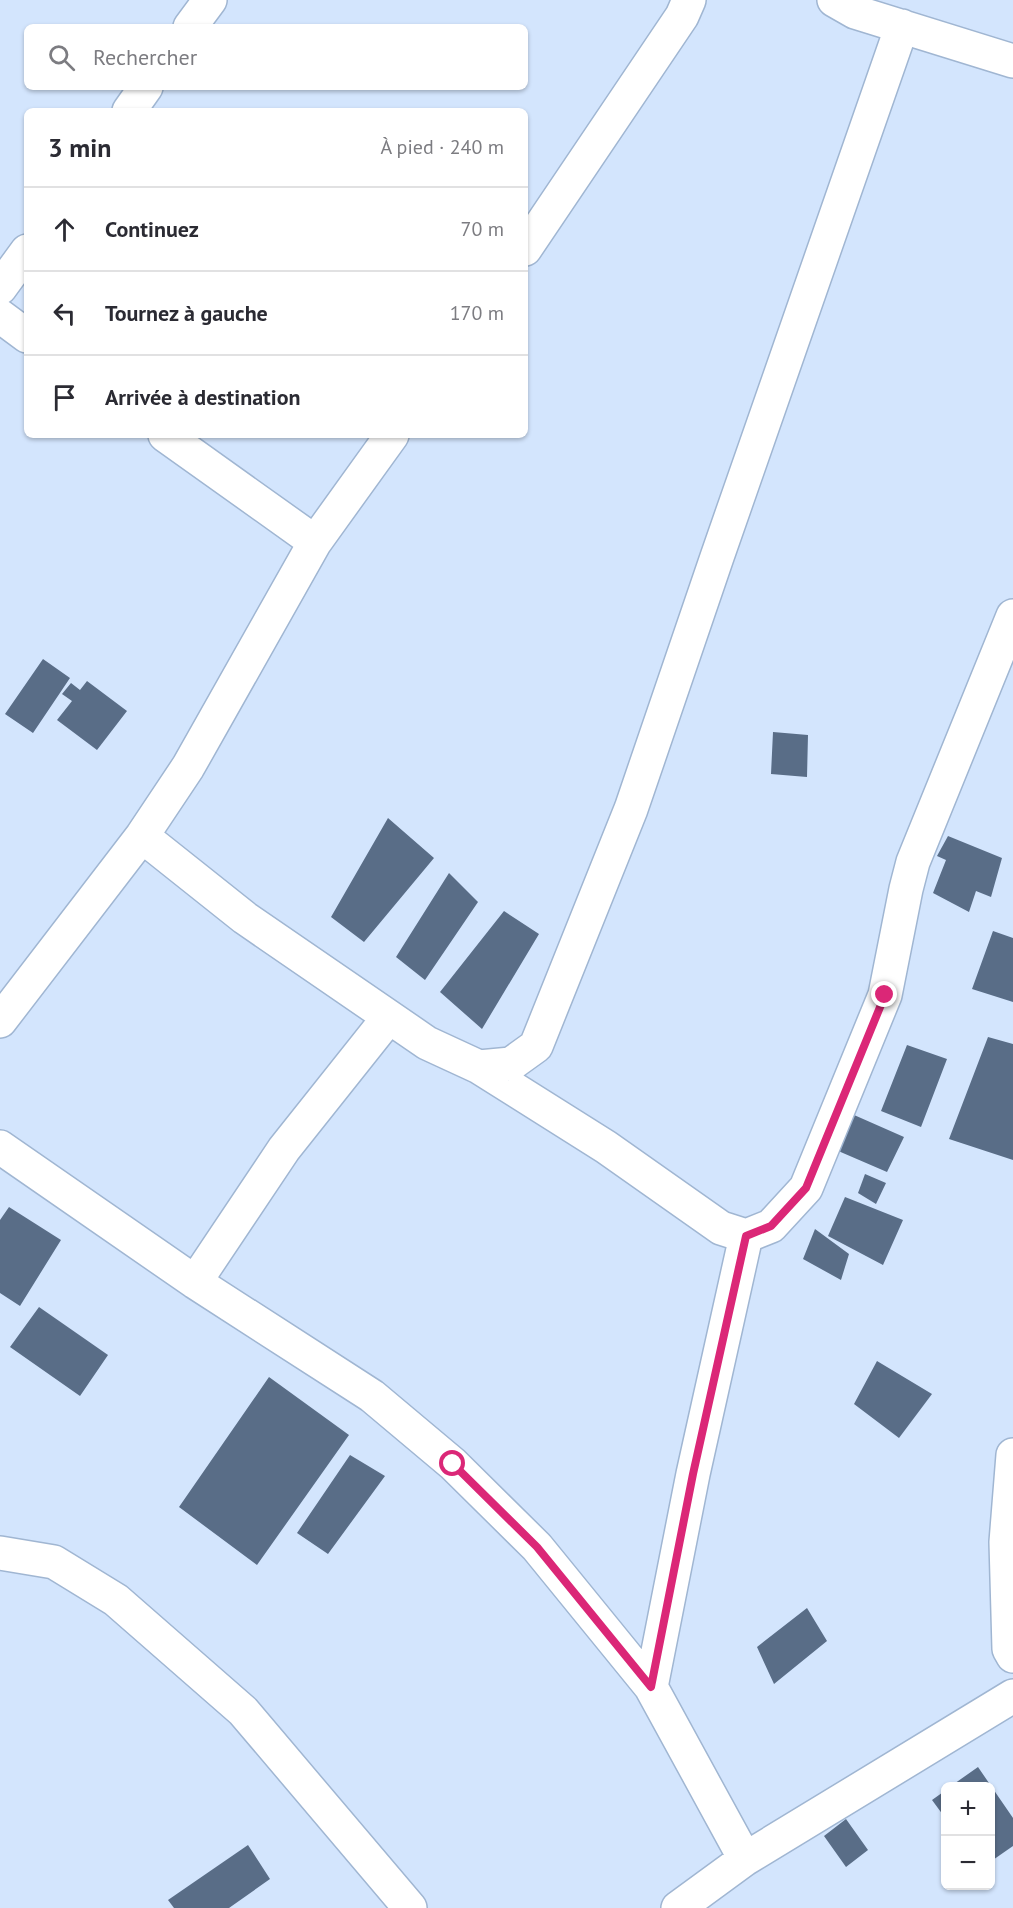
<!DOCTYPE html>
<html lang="fr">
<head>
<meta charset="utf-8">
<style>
	body { margin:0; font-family:"PT Sans",sans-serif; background:#f2f2f3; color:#2b2b33 }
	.controls { position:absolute; right:18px; bottom:18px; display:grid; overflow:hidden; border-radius:9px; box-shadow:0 2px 4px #0004 }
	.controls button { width:54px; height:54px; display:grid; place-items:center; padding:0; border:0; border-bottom:2px solid #e1e1e2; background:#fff; color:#2b2b33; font:30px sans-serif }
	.stop { position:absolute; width:18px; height:18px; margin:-14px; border:4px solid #db2777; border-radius:50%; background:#fff }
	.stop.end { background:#db2777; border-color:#fff; box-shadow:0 2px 6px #0008 }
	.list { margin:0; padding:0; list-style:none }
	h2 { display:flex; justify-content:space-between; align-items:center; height:78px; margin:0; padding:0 24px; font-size:26px }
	h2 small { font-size:20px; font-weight:400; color:#7c7c81 }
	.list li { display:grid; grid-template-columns:39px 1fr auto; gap:18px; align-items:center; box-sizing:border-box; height:84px; padding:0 24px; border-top:2px solid #e1e1e2 }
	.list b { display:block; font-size:22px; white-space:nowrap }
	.list em { font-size:20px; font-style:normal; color:#7c7c81 }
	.icon { flex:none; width:33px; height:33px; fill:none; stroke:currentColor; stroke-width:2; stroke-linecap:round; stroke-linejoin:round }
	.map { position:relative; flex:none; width:1013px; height:1908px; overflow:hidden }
	.search { position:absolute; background:#fff; box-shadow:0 2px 4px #0004; left:24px; top:24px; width:504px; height:66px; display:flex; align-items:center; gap:15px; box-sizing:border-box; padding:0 21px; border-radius:9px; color:#7c7c81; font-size:22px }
	.panel { position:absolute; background:#fff; box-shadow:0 2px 4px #0004; left:24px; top:108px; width:504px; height:330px; border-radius:9px }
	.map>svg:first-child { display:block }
	.building { fill:#596d87 }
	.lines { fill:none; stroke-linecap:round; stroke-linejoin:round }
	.minor-casing { stroke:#a0b6d2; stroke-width:36 }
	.minor { stroke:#fff; stroke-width:33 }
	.route { stroke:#db2777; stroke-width:8 }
</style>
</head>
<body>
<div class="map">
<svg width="1013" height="1908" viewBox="0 0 1013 1908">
	<rect width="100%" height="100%" fill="#d3e5fd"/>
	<!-- building -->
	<path class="building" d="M 43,659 L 70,678 L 33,733 L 5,714 Z
		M 87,681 L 127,711 L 97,750 L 57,720 L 72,701 L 62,694 L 71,683 L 80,690 Z
		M 773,732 L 808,735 L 807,777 L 771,774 Z
		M 388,818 L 434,858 L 364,942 L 331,917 Z
		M 948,836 L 1002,858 L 991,897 L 976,891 L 969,912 L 933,893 L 946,860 L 937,856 Z
		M 449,873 L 478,902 L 425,980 L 396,957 Z
		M 504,911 L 539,934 L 482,1029 L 440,992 Z
		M 993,931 L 1013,938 L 1013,1002 L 972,989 Z
		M 988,1037 L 1013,1044 L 1013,1160 L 949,1139 Z
		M 907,1045 L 947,1059 L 921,1127 L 881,1111 Z
		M 845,1111 L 904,1137 L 887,1172 L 829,1147 Z
		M 865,1174 L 886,1183 L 876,1204 L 858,1193 Z
		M 845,1197 L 903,1220 L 883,1265 L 828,1236 Z
		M 9,1207 L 61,1240 L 20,1306 L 0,1293 L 0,1220 Z
		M 815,1229 L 849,1254 L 841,1280 L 803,1259 Z
		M 39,1307 L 108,1355 L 80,1396 L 10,1347 Z
		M 877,1361 L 932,1394 L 899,1438 L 854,1404 Z
		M 269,1377 L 349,1435 L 257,1565 L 179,1507 Z
		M 350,1455 L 385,1476 L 328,1554 L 297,1533 Z
		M 807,1608 L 827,1641 L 774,1684 L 757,1647 Z
		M 978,1767 L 1013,1818 L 1013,1846 L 990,1862 L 990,1786 L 951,1786 Z
		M 946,1790 L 946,1819 L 932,1800 Z
		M 846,1819 L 868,1850 L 846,1867 L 824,1836 Z
		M 248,1845 L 270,1879 L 229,1908 L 174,1908 L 168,1900 Z"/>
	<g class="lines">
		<defs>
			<path id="minor" d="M 834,0 L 855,12 L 1013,61
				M 190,27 L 210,0
				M 129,111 L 146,87
				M 525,249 L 682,16 L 689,0
				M 0,288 L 27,251
				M 0,316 L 27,336
				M 165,435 L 315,542
				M 142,836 L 245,918 L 427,1043 L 479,1067 L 511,1064 L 536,1046 L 631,809 L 717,557 L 902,26
				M 0,1021 L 142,836 L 188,767 L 315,542 L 392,435
				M 479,1067 L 606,1147 L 721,1228 L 746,1236 L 771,1226 L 806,1188 L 885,995 L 906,889 L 913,862 L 1013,616
				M 0,1147 L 195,1282 L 372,1396 L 453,1464 L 537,1547 L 651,1687 L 745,1859
				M 195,1282 L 284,1149 L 389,1017
				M 1013,1455 L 1006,1542 L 1009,1649 L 1013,1656
				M 0,1553 L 54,1562 L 116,1600 L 243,1711 L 410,1908
				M 651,1687 L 693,1474 L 746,1236
				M 678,1908 L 745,1859 L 1013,1696"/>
		</defs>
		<!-- minor casing -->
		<use href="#minor" class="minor-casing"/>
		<!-- minor -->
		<use href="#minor" class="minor"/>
	</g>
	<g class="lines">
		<!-- route -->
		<path class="route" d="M 453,1464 L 537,1547 L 651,1687 L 693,1474 L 746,1236 L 771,1226 L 806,1188 L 885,995"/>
	</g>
</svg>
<div class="controls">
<button>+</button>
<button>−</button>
</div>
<div class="stop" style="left:453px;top:1464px"></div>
<div class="stop end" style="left:885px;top:995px"></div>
<div class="search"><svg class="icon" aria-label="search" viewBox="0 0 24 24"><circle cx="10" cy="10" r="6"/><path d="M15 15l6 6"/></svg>Rechercher</div>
<section class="panel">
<h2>3 min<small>À pied · 240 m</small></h2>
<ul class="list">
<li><svg class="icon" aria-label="ahead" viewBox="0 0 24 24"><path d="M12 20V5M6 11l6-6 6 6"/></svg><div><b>Continuez</b></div><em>70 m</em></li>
<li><svg class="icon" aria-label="left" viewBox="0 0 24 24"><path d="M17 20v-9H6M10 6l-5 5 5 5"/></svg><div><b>Tournez à gauche</b></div><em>170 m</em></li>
<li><svg class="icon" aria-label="arrive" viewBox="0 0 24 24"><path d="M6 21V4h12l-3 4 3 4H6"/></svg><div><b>Arrivée à destination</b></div></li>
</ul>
</section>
</div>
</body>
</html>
